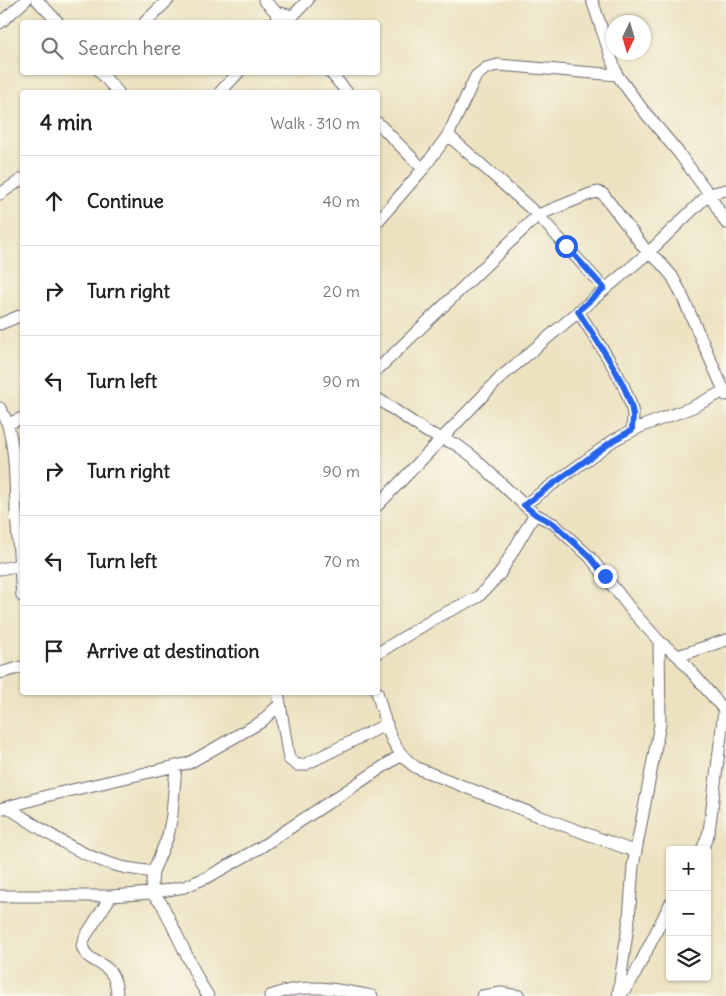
<!DOCTYPE html>
<html lang="en">
<head>
<meta charset="utf-8">
<style>
	body { margin:0; font-family:Delius,sans-serif; background:#f6f6f6; color:#222 }
	.controls { position:absolute; right:15px; bottom:15px; display:grid; overflow:hidden; border-radius:5px; box-shadow:0 1px 4px #0004 }
	.controls button { width:45px; height:45px; display:grid; place-items:center; padding:0; border:0; border-bottom:1px solid #e0e0e0; background:#fff; color:#222; font:25px sans-serif }
	.compass { position:absolute; left:606px; top:15px; width:45px; height:45px; border-radius:50%; background:#fff; box-shadow:0 1px 4px #0004; rotate:185deg }
	.stop { position:absolute; width:15px; height:15px; margin:-11px; border:4px solid #2563eb; border-radius:50%; background:#fff }
	.stop.end { background:#2563eb; border-color:#fff; box-shadow:0 1px 5px #0008 }
	.list { margin:0; padding:0; list-style:none }
	h2 { display:flex; justify-content:space-between; align-items:center; height:65px; margin:0; padding:0 20px; font-size:21px }
	h2 small { font-size:16px; font-weight:400; color:#767676 }
	.list li { display:grid; grid-template-columns:32px 1fr auto; gap:15px; align-items:center; box-sizing:border-box; height:90px; padding:0 20px; border-top:1px solid #e0e0e0 }
	.list b { display:block; font-size:19px; white-space:nowrap }
	.list em { font-size:16px; font-style:normal; color:#767676 }
	.icon { flex:none; width:28px; height:28px; fill:none; stroke:currentColor; stroke-width:2; stroke-linecap:round; stroke-linejoin:round }
	.map { position:relative; flex:none; width:726px; height:996px; overflow:hidden }
	.search { position:absolute; background:#fff; box-shadow:0 1px 4px #0004; left:20px; top:20px; width:360px; height:55px; display:flex; align-items:center; gap:12px; box-sizing:border-box; padding:0 18px; border-radius:5px; color:#767676; font-size:19px }
	.panel { position:absolute; background:#fff; box-shadow:0 1px 4px #0004; left:20px; top:90px; width:360px; height:605px; border-radius:5px }
	.map>svg:first-child { display:block }
	.lines { fill:none; stroke-linecap:round; stroke-linejoin:round }
	.minor-casing { stroke:#69656a; stroke-width:13 }
	.minor { stroke:#fff; stroke-width:11 }
	.route { stroke:#2563eb; stroke-width:6 }
</style>
</head>
<body>
<div class="map">
<svg width="726" height="996" viewBox="0 0 726 996">
	<rect width="100%" height="100%" fill="#fbf7ec"/>
	<filter id="ink" filterUnits="userSpaceOnUse"><feTurbulence type="fractalNoise" baseFrequency=".02" numOctaves="2"/><feDisplacementMap in="SourceGraphic" scale="10" xChannelSelector="R" yChannelSelector="G"/><feConvolveMatrix kernelMatrix="1 2 1 2 8 2 1 2 1" color-interpolation-filters="sRGB"/></filter>
	<filter id="wash" filterUnits="userSpaceOnUse"><feTurbulence type="fractalNoise" baseFrequency=".0096" numOctaves="4" result="noise"/><feDisplacementMap in="SourceGraphic" scale="20" xChannelSelector="R" yChannelSelector="G"/><feGaussianBlur stdDeviation="1.12" result="paint"/><feColorMatrix in="noise" values="0 0 0 0 0 0 0 0 0 0 0 0 0 0 0 0 0 1.4 0 .05"/><feComposite in="paint" operator="in"/></filter>
	<g filter="url(#wash)">
		<rect width="100%" height="100%" fill="#ece2c0"/>
	</g>
	<g filter="url(#ink)">
		<g class="lines">
			<defs>
				<path id="minor" d="M 37,0 L 58,22
					M 264,0 L 276,12
					M 592,0 L 617,75 L 643,110 L 678,152 L 709,194 L 726,223
					M 145,22 L 168,0
					M 277,22 L 276,12 L 293,16
					M 287,22 L 308,0
					M 0,23 L 26,0
					M 100,72 L 118,92
					M 330,72 L 347,92
					M 220,92 L 239,72
					M 378,123 L 423,169
					M 448,135 L 538,215 L 604,288
					M 0,194 L 22,179
					M 378,221 L 423,169 L 448,135 L 476,76 L 486,68 L 498,65 L 617,75
					M 578,311 C 595,339 629,384 633,415 C 633,420 632,425 632,430
					M 0,324 L 22,315
					M 378,369 L 538,215 L 590,194 L 598,192 L 603,194 L 648,253 L 659,261 L 672,276 L 680,291 L 726,395
					M 378,399 L 427,432 L 457,445 L 472,456 L 524,505 L 535,514 L 554,524 L 590,557 L 633,612 L 659,641 L 678,656 L 726,712
					M 0,408 C 16,432 15,482 16,511 C 18,539 20,567 22,596
					M 8,424 L 22,418
					M 378,505 L 501,377 L 648,253 L 709,194 L 726,190
					M 524,505 L 614,440 L 640,427 L 693,407 L 726,390
					M 0,569 L 20,565
					M 378,653 L 437,617 L 478,597 L 499,575 L 535,514
					M 678,656 L 726,640
					M 0,673 L 22,667
					M 278,692 L 289,759 L 297,765 L 304,765 L 387,724
					M 377,692 C 386,722 389,750 417,768 L 541,817 L 636,852
					M 176,766 L 172,815 L 168,836 L 153,872 L 151,893 L 162,904 L 200,983 L 208,996
					M 7,807 C 42,829 77,855 118,866 C 129,869 141,870 153,872
					M 0,809 L 46,796 L 189,763 L 261,722 L 279,705
					M 702,850 L 709,832 L 724,711
					M 0,896 L 111,896 L 151,893 L 184,887 L 208,877 L 261,847 L 401,755
					M 111,896 L 85,937 L 82,946 C 89,969 116,956 117,996
					M 270,996 C 303,982 338,989 372,996
					M 482,996 L 501,993 L 519,996
					M 618,996 L 629,919 L 633,866 L 660,724 L 659,641
					M 620,996 L 633,978 L 670,904"/>
			</defs>
			<!-- minor casing -->
			<use href="#minor" class="minor-casing"/>
			<!-- minor -->
			<use href="#minor" class="minor"/>
		</g>
	</g>
	<g class="lines" filter="url(#ink)">
		<!-- route -->
		<path class="route" d="M 566,246 L 604,288 L 578,311 C 595,339 629,384 633,415 C 633,420 632,425 632,430 L 614,440 L 524,505 L 535,514 L 554,524 L 590,557 L 605,576"/>
	</g>
</svg>
<div class="controls">
<button>+</button>
<button>−</button>
<button><svg class="icon" aria-label="layers" viewBox="0 0 24 24"><path d="M12 4l9 5-9 5-9-5zM3 14l9 5 9-5"/></svg></button>
</div>
<svg class="compass" viewBox="-18 -18 36 36"><path d="M0-13l5 13h-10z" fill="#e53935"/><path d="M0 13l5-13h-10z" fill="#767676"/></svg>
<div class="stop" style="left:566px;top:246px"></div>
<div class="stop end" style="left:605px;top:576px"></div>
<div class="search"><svg class="icon" aria-label="search" viewBox="0 0 24 24"><circle cx="10" cy="10" r="6"/><path d="M15 15l6 6"/></svg>Search here</div>
<section class="panel">
<h2>4 min<small>Walk · 310 m</small></h2>
<ul class="list">
<li><svg class="icon" aria-label="ahead" viewBox="0 0 24 24"><path d="M12 20V5M6 11l6-6 6 6"/></svg><div><b>Continue</b></div><em>40 m</em></li>
<li><svg class="icon" aria-label="right" viewBox="0 0 24 24"><path d="M7 20v-9h11M14 6l5 5-5 5"/></svg><div><b>Turn right</b></div><em>20 m</em></li>
<li><svg class="icon" aria-label="left" viewBox="0 0 24 24"><path d="M17 20v-9H6M10 6l-5 5 5 5"/></svg><div><b>Turn left</b></div><em>90 m</em></li>
<li><svg class="icon" aria-label="right" viewBox="0 0 24 24"><path d="M7 20v-9h11M14 6l5 5-5 5"/></svg><div><b>Turn right</b></div><em>90 m</em></li>
<li><svg class="icon" aria-label="left" viewBox="0 0 24 24"><path d="M17 20v-9H6M10 6l-5 5 5 5"/></svg><div><b>Turn left</b></div><em>70 m</em></li>
<li><svg class="icon" aria-label="arrive" viewBox="0 0 24 24"><path d="M6 21V4h12l-3 4 3 4H6"/></svg><div><b>Arrive at destination</b></div></li>
</ul>
</section>
</div>
</body>
</html>
